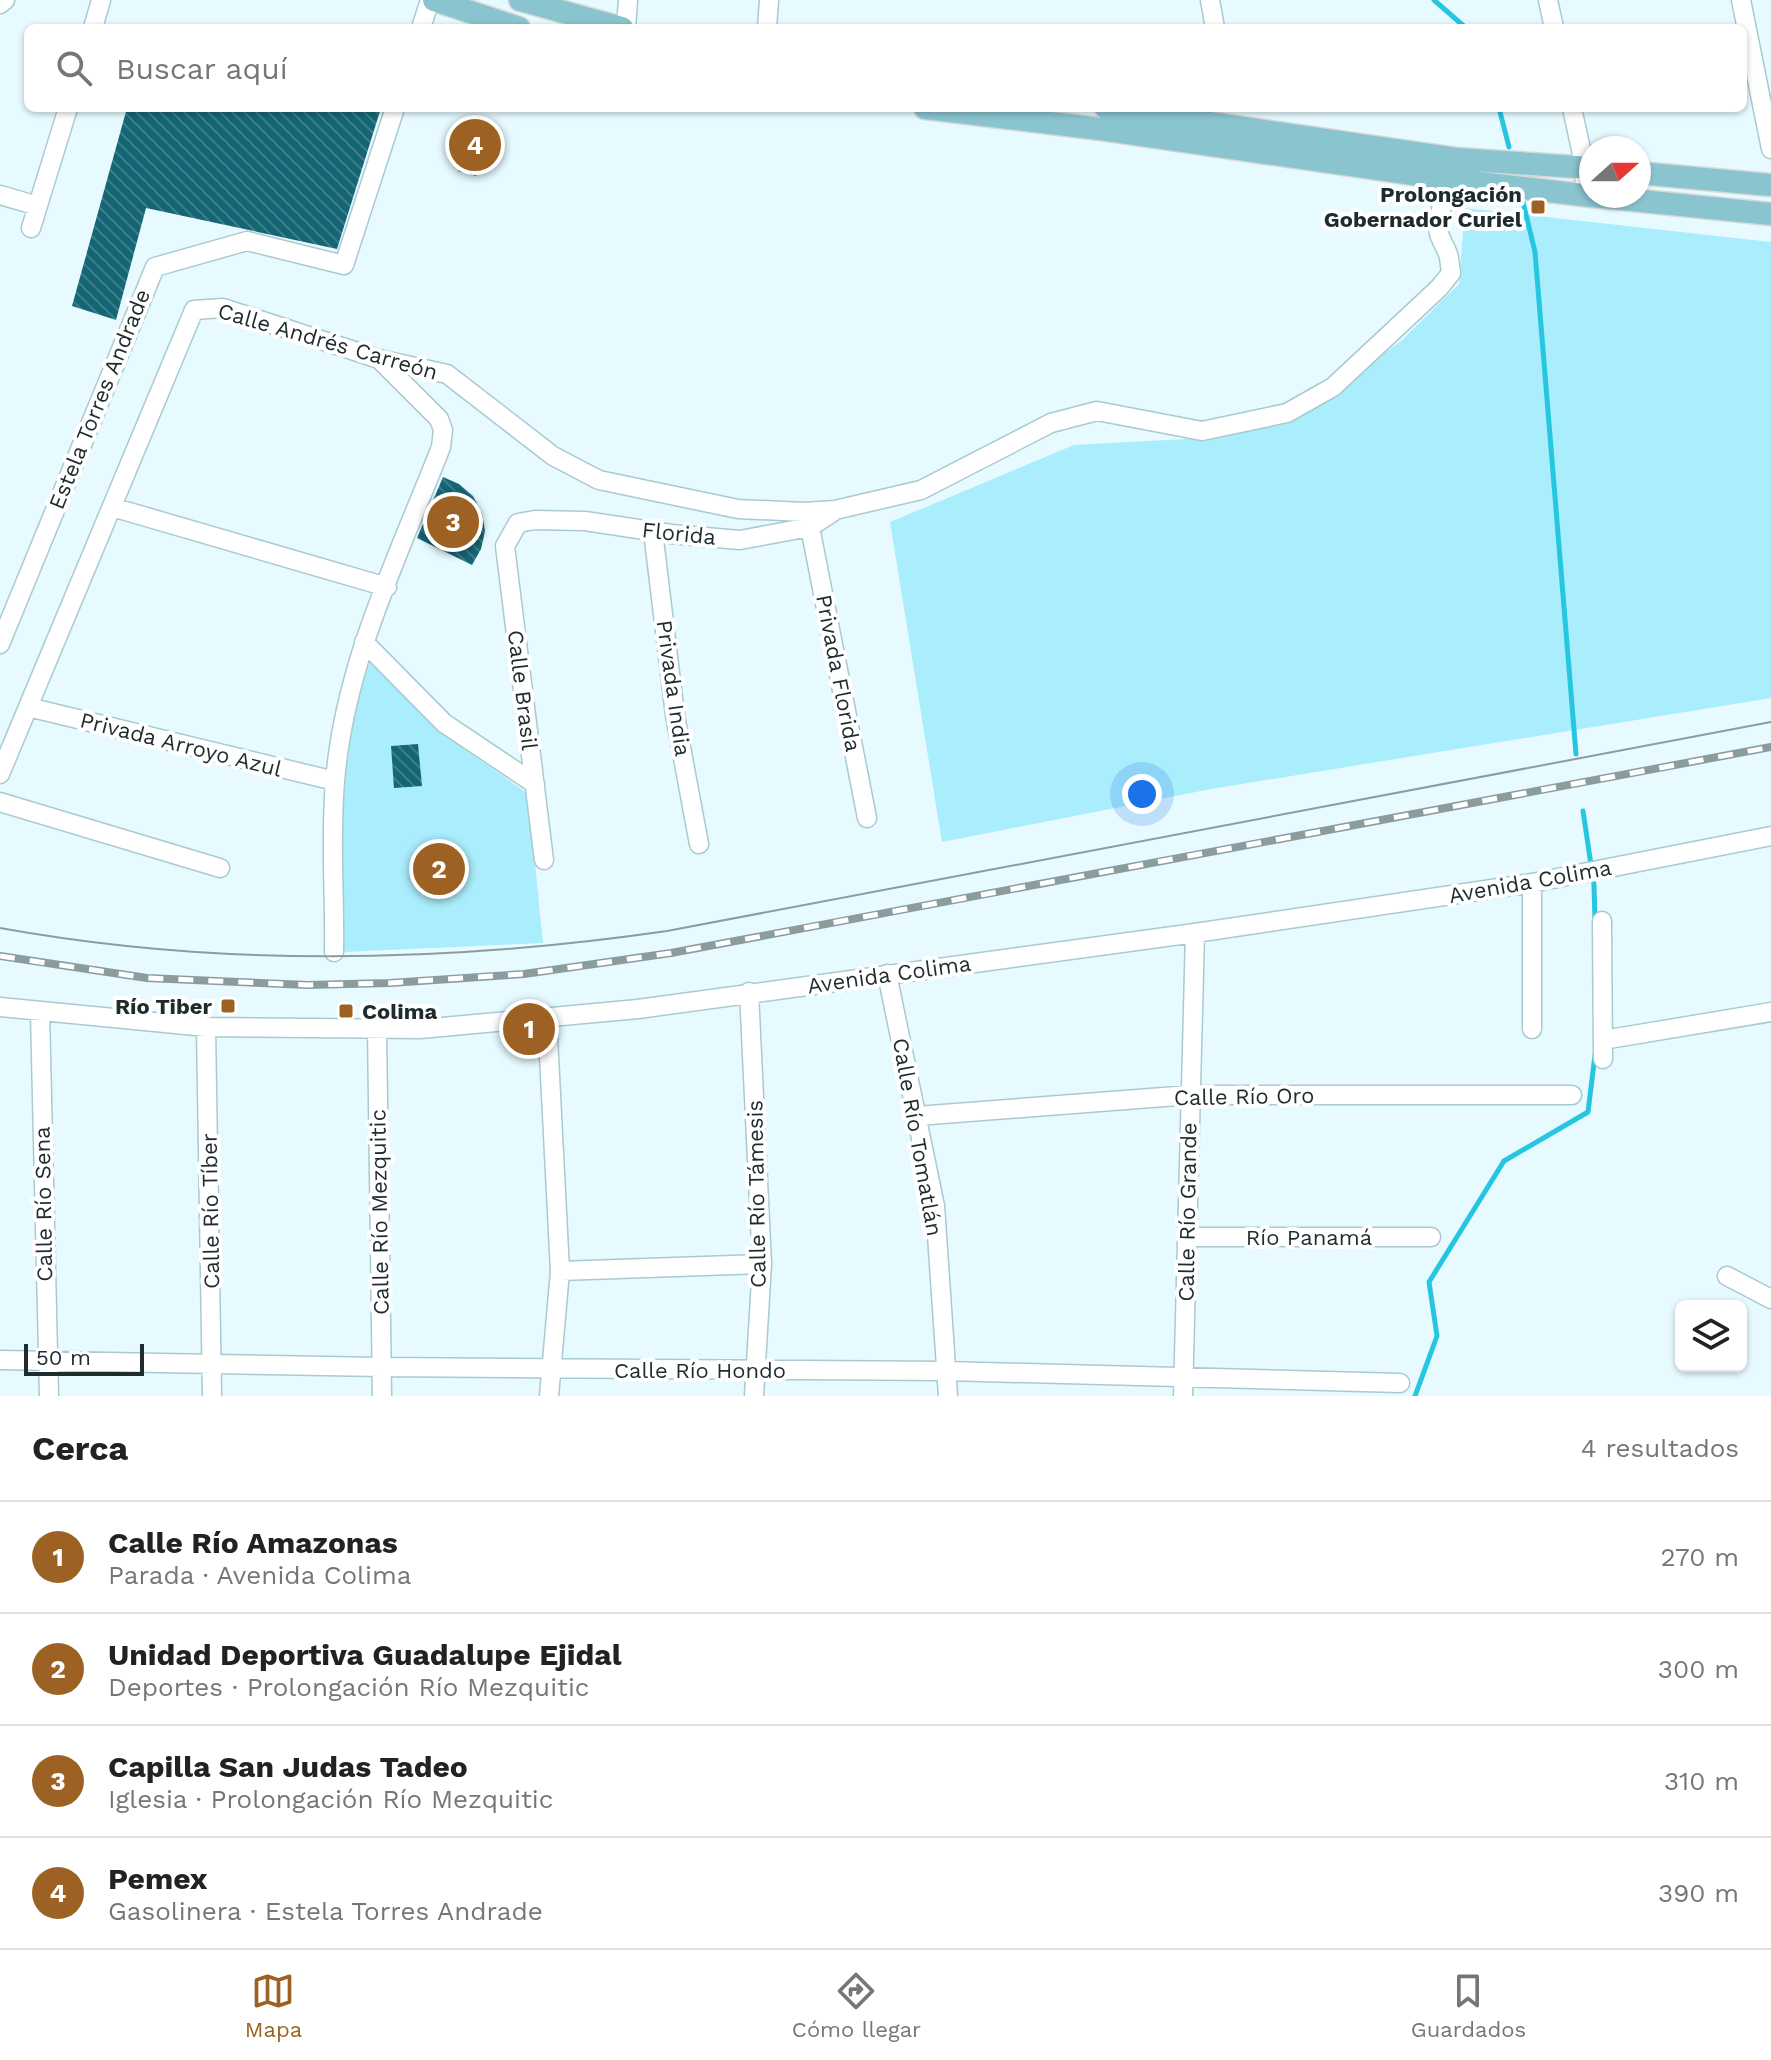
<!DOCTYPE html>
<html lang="es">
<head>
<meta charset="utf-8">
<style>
	body { margin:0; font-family:"Work Sans",sans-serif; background:#f2f2f2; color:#222 }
	.controls { position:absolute; right:24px; bottom:24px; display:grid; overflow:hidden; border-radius:12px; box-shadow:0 2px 6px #0004 }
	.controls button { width:72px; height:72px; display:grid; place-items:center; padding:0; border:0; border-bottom:2px solid #e0e0e0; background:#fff; color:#222; font:40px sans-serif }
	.compass { position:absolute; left:1579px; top:136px; width:72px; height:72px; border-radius:50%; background:#fff; box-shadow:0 2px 6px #0004; rotate:69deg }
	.scale { position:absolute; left:24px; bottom:20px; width:120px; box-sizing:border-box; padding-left:8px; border:4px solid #1f2c2e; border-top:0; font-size:22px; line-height:28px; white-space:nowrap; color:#1f2c2e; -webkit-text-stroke:6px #fff; paint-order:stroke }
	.you { position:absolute; left:1142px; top:794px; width:28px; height:28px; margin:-20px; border:6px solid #fff; border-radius:50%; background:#1a73e8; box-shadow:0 0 0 12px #1a73e833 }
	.badge { display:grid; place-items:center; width:52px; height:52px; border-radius:50%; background:#9d6223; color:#fff; font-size:26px; font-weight:700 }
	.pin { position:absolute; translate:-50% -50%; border:4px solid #fff; box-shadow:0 2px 8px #0006 }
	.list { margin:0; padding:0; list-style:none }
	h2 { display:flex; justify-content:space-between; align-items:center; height:104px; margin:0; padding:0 32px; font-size:34px }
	h2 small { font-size:26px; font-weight:400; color:#767676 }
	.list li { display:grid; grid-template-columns:52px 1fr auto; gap:24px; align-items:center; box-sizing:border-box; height:112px; padding:0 32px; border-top:2px solid #e0e0e0 }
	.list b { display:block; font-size:30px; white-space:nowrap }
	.list p { margin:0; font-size:26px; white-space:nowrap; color:#767676 }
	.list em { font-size:26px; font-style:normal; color:#767676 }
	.icon { flex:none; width:44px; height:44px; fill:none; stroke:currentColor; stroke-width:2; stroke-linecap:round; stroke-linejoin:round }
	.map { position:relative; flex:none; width:1771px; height:1396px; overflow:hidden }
	.search { position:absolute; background:#fff; box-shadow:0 2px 6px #0004; left:24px; right:24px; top:24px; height:88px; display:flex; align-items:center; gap:20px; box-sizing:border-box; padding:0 28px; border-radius:12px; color:#767676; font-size:30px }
	.sheet { height:552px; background:#fff }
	nav { display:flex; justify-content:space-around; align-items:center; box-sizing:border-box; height:112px; border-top:2px solid #e0e0e0; background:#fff; font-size:22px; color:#767676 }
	nav a { display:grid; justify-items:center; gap:4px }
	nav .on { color:#9d6223 }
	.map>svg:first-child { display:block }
	.grass { fill:#aaedfc }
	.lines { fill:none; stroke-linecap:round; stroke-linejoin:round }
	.stream { stroke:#26c6e1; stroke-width:5 }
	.building { fill:url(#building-back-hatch) }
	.minor-casing { stroke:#a9cad1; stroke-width:21 }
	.major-casing { stroke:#d7d9d9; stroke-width:25 }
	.minor { stroke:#fff; stroke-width:18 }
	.major { stroke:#89c4cf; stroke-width:22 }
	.tram { stroke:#8b9c9f; stroke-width:2 }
	.rail-casing { stroke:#8b9c9f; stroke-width:8 }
	.rail { stroke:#fff; stroke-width:5; stroke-dasharray:15; stroke-linecap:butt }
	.poi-dot { fill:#9d6223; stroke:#fff; stroke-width:3 }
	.labels { text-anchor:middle; stroke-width:8; stroke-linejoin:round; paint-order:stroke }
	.poi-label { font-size:22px; font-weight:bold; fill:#1f2c2e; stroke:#fff; text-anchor:end }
	.street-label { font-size:22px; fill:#1f2c2e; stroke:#fff }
</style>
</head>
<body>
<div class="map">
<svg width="1771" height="1396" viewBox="0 0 1771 1396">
	<defs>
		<pattern id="building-back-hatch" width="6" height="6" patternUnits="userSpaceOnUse" patternTransform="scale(2)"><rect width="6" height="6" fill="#156675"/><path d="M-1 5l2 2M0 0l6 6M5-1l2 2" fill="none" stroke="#3f7c88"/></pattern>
	</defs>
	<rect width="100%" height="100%" fill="#e6faff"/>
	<!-- grass -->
	<path class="grass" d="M 1465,208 L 1771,242 L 1771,698 L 1211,789 L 942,842 L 890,522 L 1074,445 L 1205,438 L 1286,424 L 1401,341 L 1459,284 Z
		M 370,663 L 442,733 L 528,794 L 543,943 L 343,952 L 342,786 L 353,701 Z"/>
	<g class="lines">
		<!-- stream -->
		<path class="stream" d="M 1434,0 L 1466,28
			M 1499,108 L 1509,147
			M 1523,202 L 1535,252 L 1576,754
			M 1583,811 L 1594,885 L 1595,921
			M 1415,1396 L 1437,1336 L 1429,1282 L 1504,1161 L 1588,1112 L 1595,1055"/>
	</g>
	<!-- building -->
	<path class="building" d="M 127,108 L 381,108 L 337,249 L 146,208 L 116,320 L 72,306 Z
		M 470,126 L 488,131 L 476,176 L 458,171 Z
		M 443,477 L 459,484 L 473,496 L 482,513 L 485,531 L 481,549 L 472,565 L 417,538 Z
		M 418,744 L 422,786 L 394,788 L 391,746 Z"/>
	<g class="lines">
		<defs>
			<path id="minor" d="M 1210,0 L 1215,28
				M 1548,0 L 1554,28
				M 1741,0 L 1771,149
				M 0,4 L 5,0
				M 93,28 L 101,0
				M 421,28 L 430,0
				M 626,28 L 628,0
				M 767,28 L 769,0
				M 1572,108 L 1585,168 L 1584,195
				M 0,195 L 38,206
				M 31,228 L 68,108
				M 112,507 L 387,587
				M 810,527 L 867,818
				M 653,531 L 675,715 L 699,844
				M 364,642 L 444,723 L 535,784
				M 0,644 L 155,267 L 247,241 L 344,265 L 395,108
				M 28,707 L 335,781
				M 0,774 L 194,310 L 223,308 L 379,359 L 447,374 L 553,456 L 599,480 L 738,509 L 804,512 L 835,510 L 921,490 L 1051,423 L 1097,411 L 1202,431 L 1287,413 L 1333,387 L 1439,288 L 1451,273 C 1450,267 1450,260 1448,254 C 1444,243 1437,236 1438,224 C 1439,205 1453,189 1456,170
				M 0,802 L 220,868
				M 544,860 L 505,546 L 518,523 L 535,520 L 585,521 L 671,534 L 740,540 L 810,527 L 833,512
				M 1602,921 L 1603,1059
				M 334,952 C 335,896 330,838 335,782 C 344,664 399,555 441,447 L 443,430 L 439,419 L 381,361
				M 887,974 L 935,1206 L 948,1396
				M 749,992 L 762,1264 L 754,1396
				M 0,1007 L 206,1027 L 420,1029 L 638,1009 L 1195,933 L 1532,883 L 1771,836
				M 40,1012 L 49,1396
				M 547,1017 L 560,1271 L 549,1396
				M 206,1027 L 212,1396
				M 377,1028 L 382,1396
				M 1532,1029 L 1532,883
				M 1603,1040 L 1771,1012
				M 917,1116 L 1190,1095 L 1572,1095
				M 1187,1237 L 1431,1237
				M 560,1271 L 762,1264
				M 1727,1276 L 1771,1299
				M 0,1360 L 381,1367 L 947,1371 L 1400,1383
				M 1183,1396 L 1195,933"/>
			<path id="major" d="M 434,0 L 519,28
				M 520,0 L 622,28
				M 925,108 L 1100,129 L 1454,180 L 1591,196
				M 1106,108 L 1457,159 L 1591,168
				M 1639,173 L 1771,185
				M 1592,196 L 1771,214"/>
		</defs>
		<!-- minor casing -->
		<use href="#minor" class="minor-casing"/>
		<!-- major casing -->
		<use href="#major" class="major-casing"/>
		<!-- minor -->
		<use href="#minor" class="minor"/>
		<!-- major -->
		<use href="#major" class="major"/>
		<!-- tram -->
		<path class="tram" d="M 0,928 C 221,968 445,963 667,931 L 1771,722"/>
		<defs>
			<path id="rail" d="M 0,956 L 147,978 L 308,985 L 390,983 L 524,974 L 671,953 L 1771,747"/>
		</defs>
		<!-- rail casing -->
		<use href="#rail" class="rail-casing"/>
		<!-- rail -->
		<use href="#rail" class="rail"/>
	</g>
	<!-- markers -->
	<g class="poi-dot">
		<rect x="1530" y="199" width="16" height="16" rx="4"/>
		<rect x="220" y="998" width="16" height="16" rx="4"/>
		<rect x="338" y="1003" width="16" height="16" rx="4"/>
	</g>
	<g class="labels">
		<!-- poi labels -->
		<g class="poi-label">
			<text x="1522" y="202">Prolongación<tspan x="1522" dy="25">Gobernador Curiel</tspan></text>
			<text x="212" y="1014">Río Tiber</text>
			<text x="362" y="1019" text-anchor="start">Colima</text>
		</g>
		<!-- street labels -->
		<g class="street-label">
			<text transform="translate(328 341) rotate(16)" y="8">Calle Andrés Carreón</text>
			<text transform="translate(99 399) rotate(-68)" y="8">Estela Torres Andrade</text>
			<text transform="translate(679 533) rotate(6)" y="8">Florida</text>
			<text transform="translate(839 673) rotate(79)" y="8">Privada Florida</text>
			<text transform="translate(674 688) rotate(82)" y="8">Privada India</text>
			<text transform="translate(523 690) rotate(83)" y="8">Calle Brasil</text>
			<text transform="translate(181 744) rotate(14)" y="8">Privada Arroyo Azul</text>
			<text transform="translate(1530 881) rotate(-10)" y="8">Avenida Colima</text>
			<text transform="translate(889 974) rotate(-8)" y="8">Avenida Colima</text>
			<text transform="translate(1244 1096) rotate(-1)" y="8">Calle Río Oro</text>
			<text transform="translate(918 1137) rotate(80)" y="8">Calle Río Tomatlán</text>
			<text transform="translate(756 1194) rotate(-91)" y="8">Calle Río Támesis</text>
			<text transform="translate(43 1204) rotate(-91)" y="8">Calle Río Sena</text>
			<text transform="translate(210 1211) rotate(-91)" y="8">Calle Río Tíber</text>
			<text transform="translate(379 1212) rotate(-91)" y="8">Calle Río Mezquitic</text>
			<text transform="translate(1187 1212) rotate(-89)" y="8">Calle Río Grande</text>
			<text x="1309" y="1245">Río Panamá</text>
			<text x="700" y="1378">Calle Río Hondo</text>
		</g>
	</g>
</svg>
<div class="controls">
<button><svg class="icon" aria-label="layers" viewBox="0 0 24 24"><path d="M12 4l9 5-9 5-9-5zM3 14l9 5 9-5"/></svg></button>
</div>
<svg class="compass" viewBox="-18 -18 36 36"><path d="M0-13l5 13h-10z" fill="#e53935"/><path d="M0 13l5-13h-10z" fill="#767676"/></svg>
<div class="scale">50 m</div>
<div class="you"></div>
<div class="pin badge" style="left:529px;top:1029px">1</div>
<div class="pin badge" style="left:439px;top:869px">2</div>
<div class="pin badge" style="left:453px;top:522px">3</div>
<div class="pin badge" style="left:475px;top:145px">4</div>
<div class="search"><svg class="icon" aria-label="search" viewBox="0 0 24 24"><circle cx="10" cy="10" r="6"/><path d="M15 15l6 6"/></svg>Buscar aquí</div>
</div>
<section class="sheet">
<h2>Cerca<small>4 resultados</small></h2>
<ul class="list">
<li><span class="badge">1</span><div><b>Calle Río Amazonas</b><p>Parada · Avenida Colima</p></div><em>270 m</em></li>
<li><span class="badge">2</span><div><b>Unidad Deportiva Guadalupe Ejidal</b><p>Deportes · Prolongación Río Mezquitic</p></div><em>300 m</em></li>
<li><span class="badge">3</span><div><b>Capilla San Judas Tadeo</b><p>Iglesia · Prolongación Río Mezquitic</p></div><em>310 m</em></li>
<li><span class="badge">4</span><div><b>Pemex</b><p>Gasolinera · Estela Torres Andrade</p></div><em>390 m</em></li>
</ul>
</section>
<nav>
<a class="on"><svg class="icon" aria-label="map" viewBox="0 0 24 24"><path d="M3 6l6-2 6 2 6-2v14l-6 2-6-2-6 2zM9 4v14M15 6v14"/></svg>Mapa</a>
<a><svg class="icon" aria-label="directions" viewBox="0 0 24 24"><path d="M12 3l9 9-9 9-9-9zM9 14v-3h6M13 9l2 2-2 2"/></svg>Cómo llegar</a>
<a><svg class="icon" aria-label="saved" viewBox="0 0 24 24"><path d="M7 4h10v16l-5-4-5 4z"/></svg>Guardados</a>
</nav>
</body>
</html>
